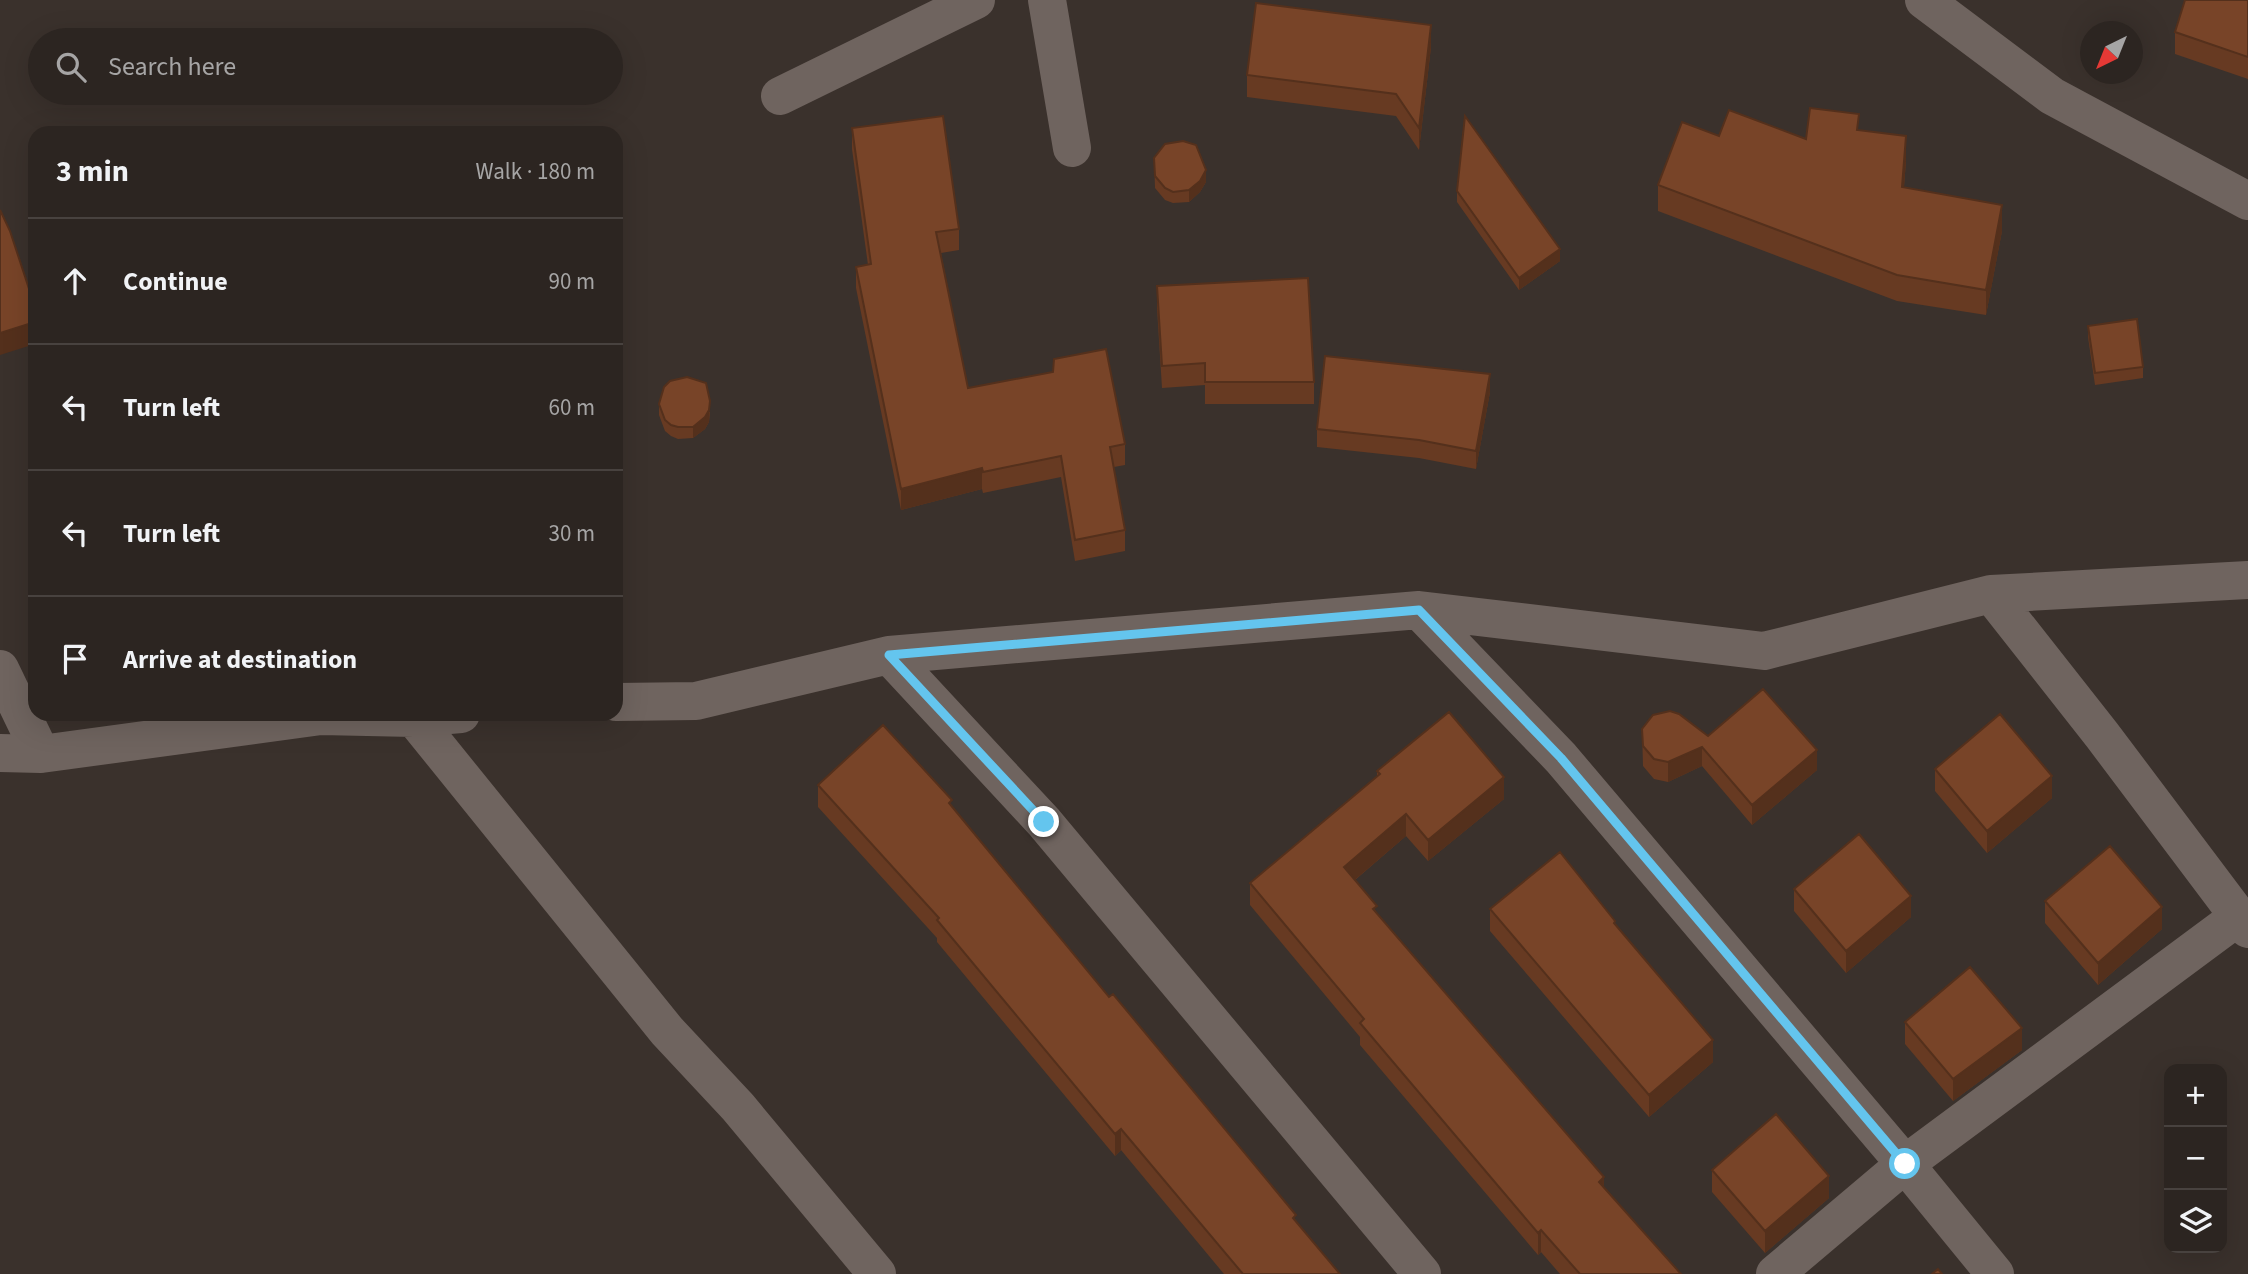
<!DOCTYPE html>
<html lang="en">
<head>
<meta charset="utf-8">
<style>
	body { margin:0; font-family:"Source Sans 3",sans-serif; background:#38312e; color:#f1f3f6 }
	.controls { position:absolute; right:21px; bottom:21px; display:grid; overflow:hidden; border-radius:14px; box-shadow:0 7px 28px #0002 }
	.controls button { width:63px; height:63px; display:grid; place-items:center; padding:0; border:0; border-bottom:2px solid #48423f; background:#2c2521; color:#f1f3f6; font:35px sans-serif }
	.compass { position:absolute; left:2080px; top:21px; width:63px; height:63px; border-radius:50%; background:#2c2521; box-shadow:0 7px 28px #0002; rotate:223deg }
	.stop { position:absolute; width:21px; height:21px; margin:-16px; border:5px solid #64c5ee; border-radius:50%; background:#fff }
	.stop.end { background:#64c5ee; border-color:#fff; box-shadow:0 2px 7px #0008 }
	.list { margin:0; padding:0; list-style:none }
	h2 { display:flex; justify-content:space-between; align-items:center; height:91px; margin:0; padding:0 28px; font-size:30px }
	h2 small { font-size:23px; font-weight:400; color:#a6a5a5 }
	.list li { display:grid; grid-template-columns:46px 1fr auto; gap:21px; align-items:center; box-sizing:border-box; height:126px; padding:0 28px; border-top:2px solid #48423f }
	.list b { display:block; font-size:26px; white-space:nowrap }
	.list em { font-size:23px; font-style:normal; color:#a6a5a5 }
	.icon { flex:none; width:38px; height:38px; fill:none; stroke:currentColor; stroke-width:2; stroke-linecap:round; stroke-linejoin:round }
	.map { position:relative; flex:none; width:2248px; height:1274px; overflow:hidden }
	.search { position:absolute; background:#2c2521; box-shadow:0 7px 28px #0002; left:28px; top:28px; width:595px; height:77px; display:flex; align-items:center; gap:18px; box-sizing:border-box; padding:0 24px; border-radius:38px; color:#a6a5a5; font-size:26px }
	.panel { position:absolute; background:#2c2521; box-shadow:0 7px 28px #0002; left:28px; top:126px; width:595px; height:595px; border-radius:21px }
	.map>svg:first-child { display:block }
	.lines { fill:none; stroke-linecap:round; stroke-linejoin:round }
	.minor { stroke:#6f645f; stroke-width:38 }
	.wall { fill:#673a22 }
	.shaded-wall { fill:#54301c }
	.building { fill:#784428; stroke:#54301c; stroke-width:2 }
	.route { stroke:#64c5ee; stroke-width:9 }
</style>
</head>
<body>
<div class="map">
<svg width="2248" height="1274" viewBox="0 0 2248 1274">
	<rect width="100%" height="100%" fill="#3a312c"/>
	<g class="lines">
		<!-- minor -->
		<path class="minor" d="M 1047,0 L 1072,148
			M 1924,0 L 2052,96 L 2248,201
			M 780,96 L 976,0
			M 1991,594 L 2102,735 L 2248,929
			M 1419,610 L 1561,758 L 1905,1164 L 1995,1274
			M 889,655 L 1044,822 L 1422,1274
			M 0,669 L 41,754 L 321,716 L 414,718 L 461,714
			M 616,702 L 696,701 L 889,655 L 1419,610 L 1764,651 L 1991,594 L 2248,580
			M 414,718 L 667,1031 L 738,1107 L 877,1274
			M 0,753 L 41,754
			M 1775,1274 L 1905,1164 L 2238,917"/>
	</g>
	<!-- wall -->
	<path class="wall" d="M 2248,0 L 2248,79 L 2175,54 L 2175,32 Z
		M 1431,47 L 1419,150 L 1396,116 L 1247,97 L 1247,75 Z
		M 852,128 L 959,229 L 959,250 L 941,253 L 968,388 L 1125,444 L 1125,465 L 1114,467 L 1125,530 L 1125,551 L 1075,561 L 1061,477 L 983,493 L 982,489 L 901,510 L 856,288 L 856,267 L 868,265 L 852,149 Z
		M 1859,130 L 1906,161 L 1904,187 L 2002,231 L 1986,315 L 1897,301 L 1658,211 L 1658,185 L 1719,136 L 1806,139 Z
		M 1154,158 L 1206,182 L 1200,192 L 1189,202 L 1173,203 L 1165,200 L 1155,188 Z
		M 1457,191 L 1560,261 L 1519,290 L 1457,202 Z
		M 1157,286 L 1314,382 L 1314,404 L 1205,404 L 1205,385 L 1162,388 L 1157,308 Z
		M 2088,326 L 2143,367 L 2143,378 L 2095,385 L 2088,337 Z
		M 1490,392 L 1476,469 L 1419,458 L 1317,447 L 1317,429 Z
		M 659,404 L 710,412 L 709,422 L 705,429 L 693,438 L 678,439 L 671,436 L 665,431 L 659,415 Z
		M 1642,729 L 1708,736 L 1817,770 L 1752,825 L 1702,766 L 1668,782 L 1654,779 L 1643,766 Z
		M 1935,769 L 2052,798 L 1987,853 L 1935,791 Z
		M 1377,771 L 1504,799 L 1428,861 L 1406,836 L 1355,880 L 1377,913 L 1604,1187 L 1681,1274 L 1560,1274 L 1541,1252 L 1538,1255 L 1360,1045 L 1360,1037 L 1250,905 L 1250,883 L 1377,776 Z
		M 818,785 L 952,806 L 1109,997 L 1340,1274 L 1224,1274 L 1121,1150 L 1115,1156 L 937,942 L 937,938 L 818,807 Z
		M 1794,889 L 1911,917 L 1846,973 L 1794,911 Z
		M 2045,901 L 2162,929 L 2098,985 L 2045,923 Z
		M 1490,909 L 1615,925 L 1713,1062 L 1649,1117 L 1490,931 Z
		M 1905,1022 L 2022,1050 L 1953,1101 L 1905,1044 Z
		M 1712,1170 L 1829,1198 L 1765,1253 L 1712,1192 Z"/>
	<!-- shaded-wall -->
	<path class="shaded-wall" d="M 1431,25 L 1431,47 L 1419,150 L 1419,128 Z
		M 1906,136 L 1906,161 L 1902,212 L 1902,187 Z
		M 1206,170 L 1206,182 L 1200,192 L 1189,202 L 1189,190 Z
		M 2002,205 L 2002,231 L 1986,315 L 1986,290 Z
		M 1560,249 L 1560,261 L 1519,290 L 1519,278 Z
		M 35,322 L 35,344 L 0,355 L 0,333 Z
		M 1490,374 L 1490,392 L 1476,469 L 1476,451 Z
		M 710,401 L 709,422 L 705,429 L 693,438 L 693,427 Z
		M 982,468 L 982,489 L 901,510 L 901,489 Z
		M 1702,747 L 1702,766 L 1668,782 L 1668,762 Z
		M 1817,750 L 1817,770 L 1752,825 L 1752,805 Z
		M 2052,776 L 2052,798 L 1987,853 L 1987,831 Z
		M 1504,777 L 1504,799 L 1428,861 L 1428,840 Z
		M 1406,814 L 1406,836 L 1344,889 L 1344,867 Z
		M 1911,896 L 1911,917 L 1846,973 L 1846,951 Z
		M 2162,907 L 2162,929 L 2098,985 L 2098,963 Z
		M 2022,1028 L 2022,1050 L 1953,1101 L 1953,1079 Z
		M 1713,1040 L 1713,1062 L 1649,1117 L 1649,1095 Z
		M 1121,1129 L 1121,1150 L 1115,1156 L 1115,1134 Z
		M 1829,1176 L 1829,1198 L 1765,1253 L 1765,1231 Z
		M 1604,1177 L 1604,1199 L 1599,1182 Z
		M 1541,1230 L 1541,1252 L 1538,1255 L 1538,1233 Z"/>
	<!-- building -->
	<path class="building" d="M 2185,0 L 2248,0 L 2248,57 L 2175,32 Z
		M 1256,3 L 1431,25 L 1419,128 L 1396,94 L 1247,75 Z
		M 1810,108 L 1859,114 L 1857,130 L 1906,136 L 1902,187 L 2002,205 L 1986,290 L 1897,275 L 1658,185 L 1682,122 L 1719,136 L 1729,110 L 1806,139 Z
		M 943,116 L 959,229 L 936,232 L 968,388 L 1053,372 L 1054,359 L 1106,349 L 1125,444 L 1110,447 L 1125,530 L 1075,540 L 1061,456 L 983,472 L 982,468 L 901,489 L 856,267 L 871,264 L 852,128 Z
		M 1465,116 L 1560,249 L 1519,278 L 1457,191 Z
		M 1183,141 L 1196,145 L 1206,170 L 1200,181 L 1189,190 L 1173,192 L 1165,188 L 1155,176 L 1154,158 L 1165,144 Z
		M 0,210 L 10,231 L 35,307 L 35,322 L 0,333 Z
		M 1308,278 L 1314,382 L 1205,382 L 1205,363 L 1162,366 L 1157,286 Z
		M 2137,319 L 2143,367 L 2095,373 L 2088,326 Z
		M 1325,356 L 1490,374 L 1476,451 L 1419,440 L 1317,429 Z
		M 687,377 L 706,383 L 710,401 L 709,410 L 705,417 L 693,427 L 678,427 L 671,425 L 665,420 L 659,404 L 664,387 L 670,381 Z
		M 1763,689 L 1817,750 L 1752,805 L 1702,747 L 1668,762 L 1654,759 L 1643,746 L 1642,729 L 1653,715 L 1670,711 L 1679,714 L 1708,736 Z
		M 1449,712 L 1504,777 L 1428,840 L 1406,814 L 1344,867 L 1377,906 L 1373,909 L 1604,1177 L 1599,1182 L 1681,1274 L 1580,1274 L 1541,1230 L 1538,1233 L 1360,1023 L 1364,1019 L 1250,883 L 1380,774 L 1377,771 Z
		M 2000,714 L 2052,776 L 1987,831 L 1935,769 Z
		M 883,725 L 952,800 L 949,803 L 1109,997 L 1113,994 L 1296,1215 L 1293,1218 L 1340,1274 L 1243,1274 L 1121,1129 L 1115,1134 L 937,920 L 939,918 L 818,785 Z
		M 1859,834 L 1911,896 L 1846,951 L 1794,889 Z
		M 2110,846 L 2162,907 L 2098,963 L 2045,901 Z
		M 1560,852 L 1615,921 L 1614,923 L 1713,1040 L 1649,1095 L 1490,909 Z
		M 1970,967 L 2022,1028 L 1953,1079 L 1905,1022 Z
		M 1776,1114 L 1829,1176 L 1765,1231 L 1712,1170 Z
		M 1938,1269 L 1942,1274 L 1932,1274 Z"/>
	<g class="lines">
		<!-- route -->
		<path class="route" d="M 1044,822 L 889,655 L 1419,610 L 1561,758 L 1905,1164"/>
	</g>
</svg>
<div class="controls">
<button>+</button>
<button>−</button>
<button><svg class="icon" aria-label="layers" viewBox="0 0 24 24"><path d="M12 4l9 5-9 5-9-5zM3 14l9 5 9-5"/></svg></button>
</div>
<svg class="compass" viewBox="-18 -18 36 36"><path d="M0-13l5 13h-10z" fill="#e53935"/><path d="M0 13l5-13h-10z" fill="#a6a5a5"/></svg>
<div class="stop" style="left:1905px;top:1164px"></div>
<div class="stop end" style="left:1044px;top:822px"></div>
<div class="search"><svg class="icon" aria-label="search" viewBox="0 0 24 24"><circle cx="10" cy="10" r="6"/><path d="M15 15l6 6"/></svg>Search here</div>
<section class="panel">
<h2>3 min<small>Walk · 180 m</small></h2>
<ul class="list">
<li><svg class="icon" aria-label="ahead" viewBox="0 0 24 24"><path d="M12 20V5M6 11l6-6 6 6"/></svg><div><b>Continue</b></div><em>90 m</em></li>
<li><svg class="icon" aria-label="left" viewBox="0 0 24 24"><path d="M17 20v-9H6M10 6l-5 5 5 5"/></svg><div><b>Turn left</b></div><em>60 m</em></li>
<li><svg class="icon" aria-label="left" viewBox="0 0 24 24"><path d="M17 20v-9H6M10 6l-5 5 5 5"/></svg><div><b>Turn left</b></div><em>30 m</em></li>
<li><svg class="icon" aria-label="arrive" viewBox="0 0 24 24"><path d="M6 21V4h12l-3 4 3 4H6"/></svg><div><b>Arrive at destination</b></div></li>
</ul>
</section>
</div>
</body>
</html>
